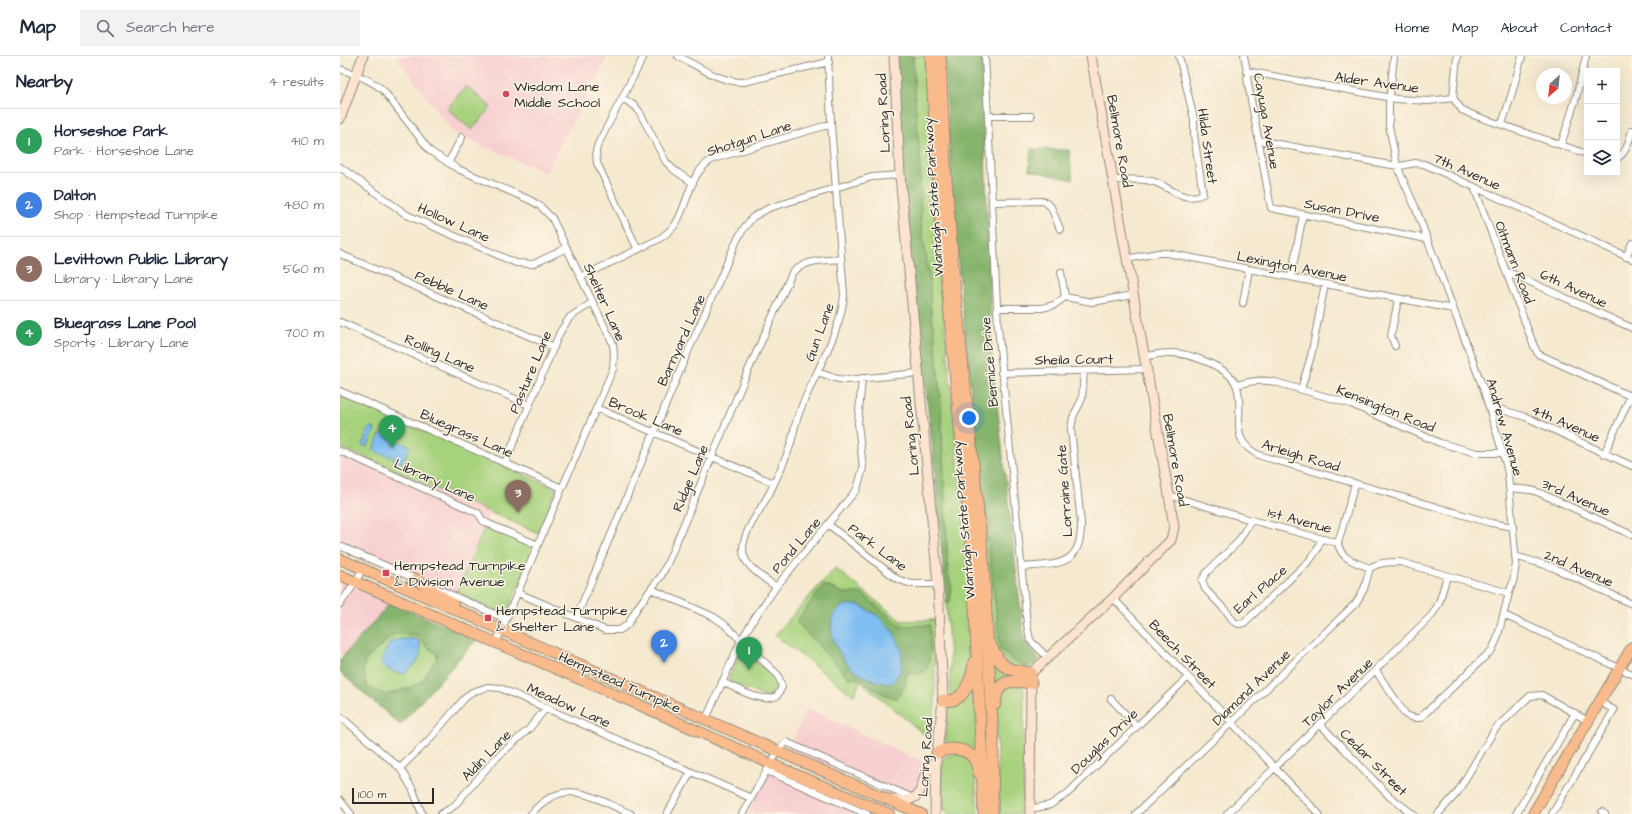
<!DOCTYPE html>
<html lang="en">
<head>
<meta charset="utf-8">
<style>
	body { margin:0; font-family:"Architects Daughter",sans-serif; background:#f2f2f3; color:#1f2937 }
	.controls { position:absolute; right:12px; top:12px; display:grid; overflow:hidden; border-radius:0px; box-shadow:0 4px 16px #0002 }
	.controls button { width:36px; height:36px; display:grid; place-items:center; padding:0; border:0; border-bottom:1px solid #e0e1e3; background:#fff; color:#1f2937; font:20px sans-serif }
	.compass { position:absolute; left:1196px; top:12px; width:36px; height:36px; border-radius:50%; background:#fff; box-shadow:0 4px 16px #0002; rotate:207deg }
	.scale { position:absolute; left:12px; bottom:10px; width:82px; box-sizing:border-box; padding-left:4px; border:2px solid #2b2b2b; border-top:0; font-size:11px; line-height:14px; white-space:nowrap; color:#2b2b2b; -webkit-text-stroke:3px #fcf5e5; paint-order:stroke }
	.you { position:absolute; left:629px; top:362px; width:14px; height:14px; margin:-10px; border:3px solid #fff; border-radius:50%; background:#1a73e8; box-shadow:0 0 0 6px #1a73e833 }
	.badge { display:grid; place-items:center; width:26px; height:26px; border-radius:50%; background:#0b8043; color:#fff; font-size:13px; font-weight:700 }
	.pin { position:absolute; translate:-50% -33px; filter:drop-shadow(0 1px 2px #0008) }
	.pin::after { content:''; position:absolute; top:21px; width:14px; height:12px; background:inherit; clip-path:polygon(0 0,100% 0,50% 100%) }
	.list { margin:0; padding:0; list-style:none }
	h2 { display:flex; justify-content:space-between; align-items:center; height:52px; margin:0; padding:0 16px; font-size:17px }
	h2 small { font-size:13px; font-weight:400; color:#747a83 }
	.list li { display:grid; grid-template-columns:26px 1fr auto; gap:12px; align-items:center; box-sizing:border-box; height:64px; padding:0 16px; border-top:1px solid #e0e1e3 }
	.list b { display:block; font-size:15px; white-space:nowrap }
	.list p { margin:0; font-size:13px; white-space:nowrap; color:#747a83 }
	.list em { font-size:13px; font-style:normal; color:#747a83 }
	.icon { flex:none; width:22px; height:22px; fill:none; stroke:currentColor; stroke-width:2; stroke-linecap:round; stroke-linejoin:round }
	.map { position:relative; flex:none; width:1292px; height:758px; overflow:hidden }
	header { display:flex; align-items:center; gap:24px; box-sizing:border-box; height:56px; padding:0 20px; background:#fff; border-bottom:1px solid #e0e1e3 }
	header strong { font-size:19px }
	nav { display:flex; gap:22px; margin-inline-start:auto; font-size:14px }
	.search { width:280px; height:36px; background:#f2f2f3; display:flex; align-items:center; gap:10px; box-sizing:border-box; padding:0 14px; border-radius:0px; color:#747a83; font-size:15px }
	main { display:flex }
	aside { flex:1; background:#fff }
	.map>svg:first-child { display:block }
	.built { fill:#f7cfd0 }
	.green { fill:#a7d27d; stroke:#697e54 }
	.forest { fill:#85b46c; stroke:#58704c; fill-rule:evenodd }
	.water { fill:#7fbef3; stroke:#55748f }
	.lines { fill:none; stroke-linecap:round; stroke-linejoin:round }
	.street-casing { stroke:#908a7d; stroke-width:8 }
	.secondary-casing { stroke:#908a7d; stroke-width:11 }
	.primary-casing { stroke:#908a7d; stroke-width:12 }
	.highway-casing { stroke:#908a7d; stroke-width:13 }
	.street { stroke:#fff; stroke-width:6 }
	.secondary { stroke:#fde4d1; stroke-width:9 }
	.primary { stroke:#fabb8c; stroke-width:10 }
	.highway { stroke:#fabb8c; stroke-width:11 }
	.poi-dot { fill:#d1495b; stroke:#fcf5e5; stroke-width:1.5 }
	.labels { text-anchor:middle; stroke-width:3; stroke-linejoin:round; paint-order:stroke }
	.street-label { font-size:14px; fill:#2b2b2b; stroke:#fcf5e5 }
	.poi-label { font-size:14px; fill:#2b2b2b; stroke:#fcf5e5; text-anchor:start }
</style>
</head>
<body>
<header>
<strong>Map</strong>
<div class="search"><svg class="icon" aria-label="search" viewBox="0 0 24 24"><circle cx="10" cy="10" r="6"/><path d="M15 15l6 6"/></svg>Search here</div>
<nav><a>Home</a><a>Map</a><a>About</a><a>Contact</a></nav>
</header>
<main>
<aside>
<h2>Nearby<small>4 results</small></h2>
<ul class="list">
<li><span class="badge" style="background:#2e9e5b">1</span><div><b>Horseshoe Park</b><p>Park · Horseshoe Lane</p></div><em>410 m</em></li>
<li><span class="badge" style="background:#3f7fe0">2</span><div><b>Dalton</b><p>Shop · Hempstead Turnpike</p></div><em>480 m</em></li>
<li><span class="badge" style="background:#8d6e63">3</span><div><b>Levittown Public Library</b><p>Library · Library Lane</p></div><em>560 m</em></li>
<li><span class="badge" style="background:#2e9e5b">4</span><div><b>Bluegrass Lane Pool</b><p>Sports · Library Lane</p></div><em>700 m</em></li>
</ul>
</aside>
<div class="map">
<svg width="1292" height="758" viewBox="0 0 1292 758">
	<rect width="100%" height="100%" fill="#fcf5e5"/>
	<filter id="ink" filterUnits="userSpaceOnUse"><feTurbulence type="fractalNoise" baseFrequency=".025" numOctaves="2"/><feDisplacementMap in="SourceGraphic" scale="8" xChannelSelector="R" yChannelSelector="G"/><feConvolveMatrix kernelMatrix="1 2 1 2 8 2 1 2 1" color-interpolation-filters="sRGB"/></filter>
	<filter id="wash" filterUnits="userSpaceOnUse"><feTurbulence type="fractalNoise" baseFrequency=".012" numOctaves="4" result="noise"/><feDisplacementMap in="SourceGraphic" scale="16" xChannelSelector="R" yChannelSelector="G"/><feGaussianBlur stdDeviation="0.9" result="paint"/><feColorMatrix in="noise" values="0 0 0 0 0 0 0 0 0 0 0 0 0 0 0 0 0 1.4 0 .05"/><feComposite in="paint" operator="in"/></filter>
	<g filter="url(#wash)">
		<rect width="100%" height="100%" fill="#f5e9cf"/>
		<!-- built -->
		<path class="built" d="M 56,0 L 268,0 L 205,117 L 113,76 Z
			M 0,395 L 149,456 L 116,538 L 0,487 Z
			M 0,525 L 50,547 L 4,600 L 0,596 Z
			M 467,652 L 589,709 L 571,748 L 449,692 Z
			M 432,713 L 538,758 L 406,758 Z"/>
		<!-- green -->
		<path class="green" d="M 573,0 L 587,0 L 594,156 L 626,488 L 632,576 L 632,597 L 628,618 L 618,639 L 611,641 L 610,639 L 610,604 L 606,545 L 609,547 L 612,533 L 608,517 L 601,350 L 595,282 L 591,257 L 589,220 L 581,168 L 580,100 L 575,44 Z
			M 126,30 L 151,51 L 132,74 L 107,53 Z
			M 627,296 L 660,591 L 682,610 L 690,611 L 683,614 L 671,611 L 654,590 L 642,450 Z
			M 0,339 L 217,433 L 198,477 L 0,391 Z
			M 145,470 L 195,491 L 166,559 L 116,538 Z
			M 495,512 L 561,565 L 595,564 L 595,649 L 590,683 L 520,625 L 514,640 L 435,579 Z
			M 55,578 L 78,579 L 87,591 L 97,598 L 97,603 C 91,608 89,616 84,622 C 76,632 58,635 46,639 L 27,631 L 23,615 L 25,604 C 36,596 44,586 55,578 Z
			M 402,595 L 411,600 L 437,624 L 438,634 L 435,638 L 425,641 L 389,625 L 389,623 L 399,597 Z
			M 652,601 L 675,620 L 655,631 Z
			M 635,626 L 639,709 L 605,689 L 605,688 L 609,652 L 612,649 C 623,648 629,634 635,626 Z
			M 673,629 L 682,631 L 684,634 L 683,754 L 682,758 L 657,758 L 658,732 L 656,645 L 659,637 Z
			M 619,697 L 634,708 L 638,758 L 607,758 C 601,751 605,745 603,737 C 601,726 599,709 606,700 Z"/>
		<!-- forest -->
		<path class="forest" d="M 557,0 L 573,0 L 575,44 L 580,100 L 581,168 L 589,220 L 591,257 L 595,282 L 601,350 L 608,517 L 612,533 L 609,548 L 606,545 L 595,415 L 562,118 Z
			M 605,0 L 642,0 L 652,304 L 684,583 L 699,604 L 690,611 C 678,609 665,601 660,591 C 639,394 611,198 605,0 Z
			M 691,93 L 729,94 L 733,124 L 689,114 Z
			M 484,529 L 504,537 L 521,537 L 561,570 L 590,569 C 590,580 593,611 583,616 C 578,619 572,617 567,617 L 565,630 L 557,643 L 543,638 L 518,622 L 509,622 L 456,566 ZM 519,549 L 538,560 L 554,577 L 534,625 C 504,611 497,599 491,567 Z
			M 50,547 L 137,583 L 60,669 L 0,616 L 0,604 ZM 55,578 L 78,579 L 87,591 L 97,598 L 97,603 C 91,608 89,616 84,622 C 76,632 58,635 46,639 L 27,631 L 23,615 L 25,604 C 36,596 44,586 55,578 Z"/>
		<!-- water -->
		<path class="water" d="M 30,371 L 35,373 L 27,391 L 22,389 Z
			M 41,377 L 70,390 L 62,407 L 53,403 L 54,400 L 52,398 L 50,401 L 33,394 Z
			M 505,549 L 519,549 L 538,560 L 554,577 L 562,593 L 561,615 L 551,628 C 537,626 525,622 514,614 C 500,604 484,573 495,557 C 497,554 502,551 505,549 Z
			M 62,583 L 78,583 C 85,600 77,607 64,618 C 54,616 47,615 40,606 L 51,585 Z"/>
	</g>
	<g filter="url(#ink)">
		<g class="lines">
			<defs>
				<path id="street" d="M 338,0 C 359,11 380,26 404,26 L 489,6
					M 645,0 L 658,271 L 687,568 L 690,584 L 708,602
					M 904,0 L 908,19 L 907,22 L 931,152 L 1087,183
					M 0,13 C 16,19 30,23 43,34 L 90,95 L 118,113 L 190,144 L 200,150 L 212,162 L 273,288 L 274,298 L 273,313 L 156,587
					M 906,15 L 1057,43 L 1088,45 L 1113,42 L 1122,54 L 1133,59 L 1247,98
					M 282,42 L 295,50 L 299,55 L 326,106 L 334,114 L 353,127
					M 1113,42 L 1117,0
					M 648,60 L 691,60
					M 1162,68 L 1172,37 L 1182,0
					M 918,84 L 1045,108 L 1060,110 L 1075,107 L 1084,108 L 1292,203
					M 1221,89 L 1236,42 L 1246,0
					M 1277,102 C 1287,97 1289,84 1292,74
					M 108,107 L 122,81
					M 0,111 L 67,159 L 176,207 L 193,208 L 227,192
					M 773,124 C 785,124 798,122 811,125 C 829,129 842,148 863,138 L 854,79 L 854,63 L 839,0
					M 1134,131 L 1194,290 L 1198,298 L 1292,341
					M 652,146 L 704,145 L 711,151 L 720,173
					M 298,194 L 257,107 L 256,95 L 258,88 L 304,0
					M 0,198 L 214,291
					M 1286,201 L 1292,187
					M 786,203 L 818,197 L 827,197 L 1113,253
					M 1166,215 L 1292,272
					M 721,216 L 725,241
					M 241,221 L 319,183 C 325,179 330,175 335,169 C 349,147 349,116 373,103 L 491,68
					M 951,221 L 963,159
					M 903,247 L 909,213
					M 657,252 L 702,252 L 714,249 L 725,241 L 752,246 L 793,239
					M 0,266 L 189,349
					M 1055,290 L 1051,280 L 1058,243
					M 804,301 C 812,299 820,297 829,297 C 847,296 891,311 897,331 C 906,360 885,384 921,400 L 1151,467 L 1173,471
					M 477,316 L 498,323 L 507,324 L 578,317
					M 661,317 L 806,313
					M 897,329 C 910,325 921,323 935,326 L 1011,348 L 1100,387 L 1137,397 L 1162,397
					M 961,333 L 971,300 L 985,228
					M 0,335 L 222,432
					M 1149,350 L 1186,361 L 1292,410
					M 256,352 L 434,427
					M 0,395 L 138,457 L 143,465 L 149,468 L 198,489
					M 1264,398 L 1292,337
					M 165,407 L 220,276 L 230,261 L 253,246
					M 1169,432 L 1191,434 L 1200,437 L 1292,479
					M 829,439 L 911,464 L 998,487 C 1000,503 1017,507 1030,512 C 1039,506 1049,506 1060,506 L 1169,537
					M 911,464 L 898,486 L 867,516 L 862,524 L 865,533 L 887,556 L 894,566 L 899,568 L 904,567 L 970,504 L 977,494 L 981,483
					M 489,469 L 557,523 L 572,528 L 598,528
					M 998,487 L 1015,428
					M 0,490 L 78,524
					M 1175,500 L 1212,511 L 1292,548
					M 682,511 C 717,508 742,511 741,467 L 731,373 L 733,361 L 742,343 L 744,315
					M 436,531 C 425,522 403,511 403,494 C 402,476 423,451 431,434 C 437,421 444,407 449,393 C 453,382 454,371 458,360 C 471,323 501,278 504,239 L 491,68 L 488,0
					M 96,532 L 166,563
					M 311,533 L 374,561 L 384,568 L 438,619 L 442,631 L 437,640 C 420,648 397,632 382,626
					M 178,537 L 265,574 L 280,574 L 288,568 L 297,552 L 321,520 L 328,506 L 404,324 L 452,217 C 466,203 483,205 501,203
					M 773,542 L 979,758
					M 0,548 L 16,526 L 22,513
					M 1164,559 L 1292,618
					M 236,562 L 344,305 L 397,184 L 404,172 L 413,161 L 429,152 L 532,121 L 560,119
					M 1036,615 L 1066,659 L 1074,662 L 1080,662 L 1152,594 L 1157,583 L 1169,537 L 1173,526 L 1176,508 L 1168,418 L 1166,408 L 1143,332 L 1076,153 L 1057,110 L 1049,70 L 1049,49 L 1054,0
					M 771,643 L 797,670
					M 0,660 L 60,712 L 73,734 L 82,758
					M 366,663 L 401,584 L 414,563 L 436,531 L 517,433 L 523,412 L 518,367 L 522,322
					M 980,668 L 1050,741 L 1073,758
					M 60,712 L 87,686 L 124,643 L 132,636 L 148,631 L 160,632 L 411,742
					M 427,715 L 527,758
					M 0,744 L 11,758
					M 690,753 L 710,749 L 728,737 L 848,621
					M 1262,756 L 1265,758
					M 101,758 L 114,750 L 154,704 L 189,673 L 206,652
					M 191,758 C 224,719 252,741 291,758
					M 327,758 L 351,716
					M 402,758 L 438,695 L 442,690 L 446,686 L 573,742
					M 796,758 L 1016,547 L 1024,533 L 1030,512
					M 887,758 L 1092,559 L 1099,547 L 1107,520
					M 1098,758 L 1117,737 L 1155,673 L 1190,640 L 1202,639 L 1248,665
					M 1176,758 L 1235,657
					M 1212,758 L 1274,654 L 1260,646"/>
				<path id="secondary" d="M 554,0 L 560,119 L 598,528 L 603,644 L 596,705 L 595,758
					M 0,63 L 23,0
					M 552,744 C 595,748 573,720 596,705
					M 690,758 L 691,617 L 773,542 L 831,484 L 834,471 L 829,439 L 751,0"/>
				<path id="primary" d="M 0,503 L 581,758
					M 0,519 L 311,654 L 431,708 L 549,758
					M 76,523 L 113,548
					M 1193,758 L 1292,591"/>
				<path id="highway" d="M 591,0 L 600,154 L 633,506 L 644,758
					M 600,0 L 605,110 L 614,227 L 643,504 L 653,684 L 652,758
					M 650,588 C 661,611 666,615 691,617
					M 603,644 C 606,644 610,645 613,644 C 626,641 633,618 634,606
					M 655,648 C 657,622 671,624 691,627
					M 597,697 C 609,691 627,691 635,704 C 637,708 638,713 639,717"/>
			</defs>
			<!-- street casing -->
			<use href="#street" class="street-casing"/>
			<!-- secondary casing -->
			<use href="#secondary" class="secondary-casing"/>
			<!-- primary casing -->
			<use href="#primary" class="primary-casing"/>
			<!-- highway casing -->
			<use href="#highway" class="highway-casing"/>
			<!-- street -->
			<use href="#street" class="street"/>
			<!-- secondary -->
			<use href="#secondary" class="secondary"/>
			<!-- primary -->
			<use href="#primary" class="primary"/>
			<!-- highway -->
			<use href="#highway" class="highway"/>
		</g>
	</g>
	<!-- markers -->
	<g class="poi-dot">
		<circle cx="166" cy="38" r="4"/>
		<rect x="42" y="513" width="8" height="8" rx="2"/>
		<rect x="144" y="558" width="8" height="8" rx="2"/>
	</g>
	<g class="labels">
		<!-- street labels -->
		<g class="street-label">
			<text transform="translate(1037 26) rotate(8)" y="5">Alder Avenue</text>
			<text transform="translate(543 57) rotate(-93)" y="5">Loring Road</text>
			<text transform="translate(927 65) rotate(80)" y="5">Cayuga Avenue</text>
			<text transform="translate(409 82) rotate(-18)" y="5">Shotgun Lane</text>
			<text transform="translate(780 85) rotate(80)" y="5">Bellmore Road</text>
			<text transform="translate(868 90) rotate(82)" y="5">Hilda Street</text>
			<text transform="translate(1127 115) rotate(24)" y="5">7th Avenue</text>
			<text transform="translate(593 141) rotate(-94)" y="5">Wantagh State Parkway</text>
			<text transform="translate(1002 154) rotate(11)" y="5">Susan Drive</text>
			<text transform="translate(114 166) rotate(24)" y="5">Hollow Lane</text>
			<text transform="translate(1175 206) rotate(69)" y="5">Oltmann Road</text>
			<text transform="translate(952 210) rotate(11)" y="5">Lexington Avenue</text>
			<text transform="translate(1234 232) rotate(25)" y="5">6th Avenue</text>
			<text transform="translate(112 234) rotate(24)" y="5">Pebble Lane</text>
			<text transform="translate(265 246) rotate(66)" y="5">Shelter Lane</text>
			<text transform="translate(479 276) rotate(-70)" y="5">Gun Lane</text>
			<text transform="translate(341 284) rotate(-66)" y="5">Barnyard Lane</text>
			<text transform="translate(100 297) rotate(24)" y="5">Rolling Lane</text>
			<text transform="translate(734 303) rotate(-1)" y="5">Sheila Court</text>
			<text transform="translate(649 306) rotate(-95)" y="5">Bernice Drive</text>
			<text transform="translate(190 316) rotate(-67)" y="5">Pasture Lane</text>
			<text transform="translate(1046 352) rotate(22)" y="5">Kensington Road</text>
			<text transform="translate(306 360) rotate(23)" y="5">Brook Lane</text>
			<text transform="translate(1226 367) rotate(24)" y="5">4th Avenue</text>
			<text transform="translate(1165 371) rotate(74)" y="5">Andrew Avenue</text>
			<text transform="translate(127 377) rotate(24)" y="5">Bluegrass Lane</text>
			<text transform="translate(570 380) rotate(-96)" y="5">Loring Road</text>
			<text transform="translate(961 399) rotate(17)" y="5">Arleigh Road</text>
			<text transform="translate(836 404) rotate(80)" y="5">Bellmore Road</text>
			<text transform="translate(350 422) rotate(-67)" y="5">Ridge Lane</text>
			<text transform="translate(95 424) rotate(24)" y="5">Library Lane</text>
			<text transform="translate(724 435) rotate(-94)" y="5">Lorraine Gate</text>
			<text transform="translate(1236 441) rotate(24)" y="5">3rd Avenue</text>
			<text transform="translate(623 464) rotate(-95)" y="5">Wantagh State Parkway</text>
			<text transform="translate(960 464) rotate(15)" y="5">1st Avenue</text>
			<text transform="translate(456 489) rotate(-50)" y="5">Pond Lane</text>
			<text transform="translate(538 491) rotate(37)" y="5">Park Lane</text>
			<text transform="translate(1239 512) rotate(23)" y="5">2nd Avenue</text>
			<text transform="translate(920 533) rotate(-41)" y="5">Earl Place</text>
			<text transform="translate(843 598) rotate(46)" y="5">Beech Street</text>
			<text transform="translate(280 626) rotate(24)" y="5">Hempstead Turnpike</text>
			<text transform="translate(911 631) rotate(-44)" y="5">Diamond Avenue</text>
			<text transform="translate(997 636) rotate(-44)" y="5">Taylor Avenue</text>
			<text transform="translate(229 649) rotate(24)" y="5">Meadow Lane</text>
			<text transform="translate(764 685) rotate(-44)" y="5">Douglas Drive</text>
			<text transform="translate(146 699) rotate(-46)" y="5">Aldin Lane</text>
			<text transform="translate(585 701) rotate(-86)" y="5">Loring Road</text>
			<text transform="translate(1034 706) rotate(45)" y="5">Cedar Street</text>
		</g>
		<!-- poi labels -->
		<g class="poi-label">
			<text x="174" y="35">Wisdom Lane<tspan x="174" dy="16">Middle School</tspan></text>
			<text x="54" y="514">Hempstead Turnpike<tspan x="54" dy="16">&amp; Division Avenue</tspan></text>
			<text x="156" y="559">Hempstead Turnpike<tspan x="156" dy="16">&amp; Shelter Lane</tspan></text>
		</g>
	</g>
</svg>
<div class="controls">
<button>+</button>
<button>−</button>
<button><svg class="icon" aria-label="layers" viewBox="0 0 24 24"><path d="M12 4l9 5-9 5-9-5zM3 14l9 5 9-5"/></svg></button>
</div>
<svg class="compass" viewBox="-18 -18 36 36"><path d="M0-13l5 13h-10z" fill="#e53935"/><path d="M0 13l5-13h-10z" fill="#747a83"/></svg>
<div class="scale">100 m</div>
<div class="you"></div>
<div class="pin badge" style="left:409px;top:614px;background:#2e9e5b">1</div>
<div class="pin badge" style="left:324px;top:607px;background:#3f7fe0">2</div>
<div class="pin badge" style="left:178px;top:457px;background:#8d6e63">3</div>
<div class="pin badge" style="left:52px;top:392px;background:#2e9e5b">4</div>
</div>
</main>
</body>
</html>
